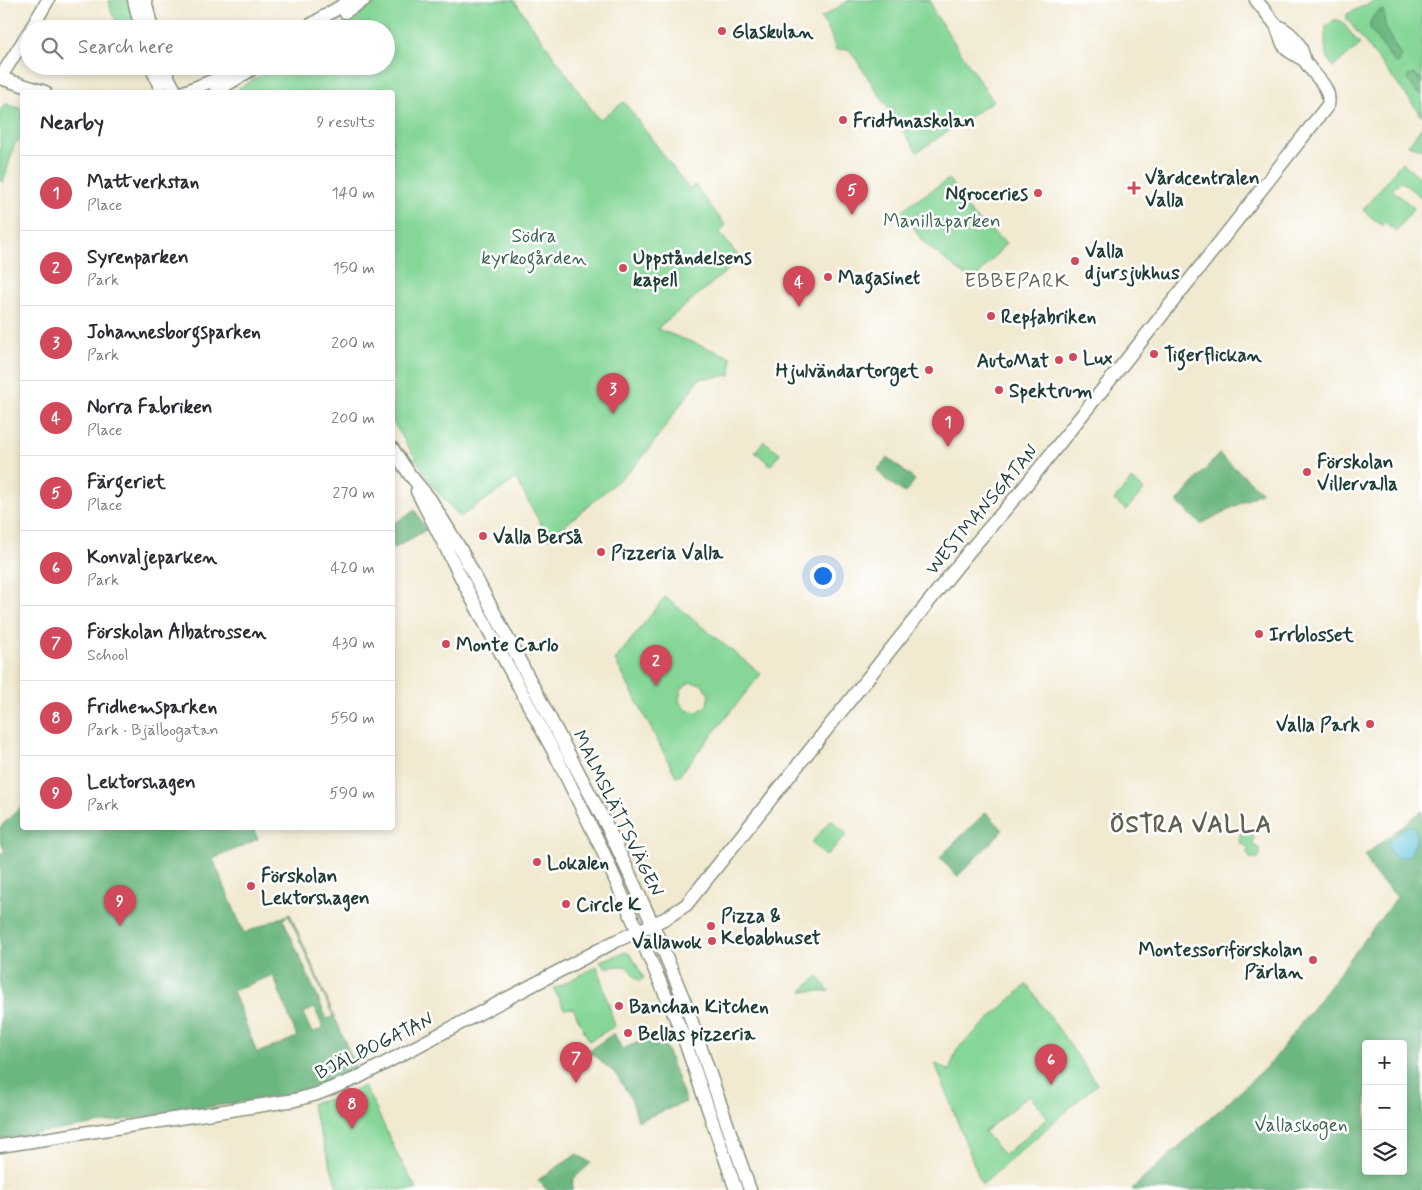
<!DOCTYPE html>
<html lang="en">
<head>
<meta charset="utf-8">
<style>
	body { margin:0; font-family:Mynerve,sans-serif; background:#f2f2f3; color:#2b2b33 }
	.controls { position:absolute; right:15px; bottom:15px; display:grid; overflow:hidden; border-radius:5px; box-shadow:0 2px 8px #0003 }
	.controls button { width:45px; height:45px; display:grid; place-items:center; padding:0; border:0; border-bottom:1px solid #e1e1e2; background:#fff; color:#2b2b33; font:25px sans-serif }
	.you { position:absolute; left:822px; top:575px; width:18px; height:18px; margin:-12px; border:4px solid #fff; border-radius:50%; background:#1a73e8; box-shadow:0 0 0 8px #1a73e833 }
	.badge { display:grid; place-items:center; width:32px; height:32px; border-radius:50%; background:#d1495b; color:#fff; font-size:16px; font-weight:700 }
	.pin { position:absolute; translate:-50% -41px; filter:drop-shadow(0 1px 2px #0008) }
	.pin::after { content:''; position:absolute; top:26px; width:18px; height:15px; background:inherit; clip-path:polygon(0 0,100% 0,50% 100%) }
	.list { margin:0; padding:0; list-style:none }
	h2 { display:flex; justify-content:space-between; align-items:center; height:65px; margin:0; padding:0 20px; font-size:21px }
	h2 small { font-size:16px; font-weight:400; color:#7c7c81 }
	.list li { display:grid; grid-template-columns:32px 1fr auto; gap:15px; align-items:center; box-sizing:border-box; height:75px; padding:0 20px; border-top:1px solid #e1e1e2 }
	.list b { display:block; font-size:19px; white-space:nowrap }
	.list p { margin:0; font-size:16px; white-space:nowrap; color:#7c7c81 }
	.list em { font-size:16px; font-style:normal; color:#7c7c81 }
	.icon { flex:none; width:28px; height:28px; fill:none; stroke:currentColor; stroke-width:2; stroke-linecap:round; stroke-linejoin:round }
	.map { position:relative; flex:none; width:1422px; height:1190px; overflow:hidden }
	.search { position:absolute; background:#fff; box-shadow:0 2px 8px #0003; left:20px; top:20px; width:375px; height:55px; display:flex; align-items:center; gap:12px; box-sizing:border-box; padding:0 18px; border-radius:28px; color:#7c7c81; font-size:19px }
	.panel { position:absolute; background:#fff; box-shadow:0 2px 8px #0003; left:20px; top:90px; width:375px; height:740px; border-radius:5px }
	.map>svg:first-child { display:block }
	.green { fill:#85d697; stroke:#528a66; fill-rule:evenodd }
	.forest { fill:#6cb780; stroke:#467a5a; fill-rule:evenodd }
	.water { fill:#5bc2d8; stroke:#3d8086 }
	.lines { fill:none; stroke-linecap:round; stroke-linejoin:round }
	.secondary-casing { stroke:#889382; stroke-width:15 }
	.secondary { stroke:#fff; stroke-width:12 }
	.poi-dot { fill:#d1495b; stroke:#fff; stroke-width:2 }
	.labels { text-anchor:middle; stroke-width:5; stroke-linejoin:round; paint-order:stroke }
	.poi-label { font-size:19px; font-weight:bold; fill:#1f3d34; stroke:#fff; text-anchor:start }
	.park-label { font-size:19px; fill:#38634d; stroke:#fff }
	.street-label { font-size:19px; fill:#1f3d34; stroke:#fff }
	.neighbourhood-label { font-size:20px; letter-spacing:1px; fill:#626050; stroke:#fff }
	.district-label { font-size:24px; font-weight:bold; letter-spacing:1px; fill:#626050; stroke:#fff }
</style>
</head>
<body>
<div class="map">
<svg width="1422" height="1190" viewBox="0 0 1422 1190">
	<rect width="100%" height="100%" fill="#fff"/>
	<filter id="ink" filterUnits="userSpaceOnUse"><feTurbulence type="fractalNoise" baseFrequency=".02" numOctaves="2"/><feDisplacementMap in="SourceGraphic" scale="10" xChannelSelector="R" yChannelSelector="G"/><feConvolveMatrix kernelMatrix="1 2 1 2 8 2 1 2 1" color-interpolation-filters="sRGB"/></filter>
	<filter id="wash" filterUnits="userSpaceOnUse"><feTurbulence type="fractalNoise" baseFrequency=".0096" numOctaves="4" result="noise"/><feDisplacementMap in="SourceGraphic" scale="20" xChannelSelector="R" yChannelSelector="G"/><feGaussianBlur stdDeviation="1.12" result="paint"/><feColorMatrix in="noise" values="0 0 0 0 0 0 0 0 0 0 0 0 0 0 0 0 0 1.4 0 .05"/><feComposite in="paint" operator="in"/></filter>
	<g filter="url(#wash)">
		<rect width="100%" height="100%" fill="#f1e9d0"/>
		<!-- green -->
		<path class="green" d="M 109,0 L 129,0 L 136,29 L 121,29 L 111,12 Z
			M 382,0 L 514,0 L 599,120 L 624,102 L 689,189 L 695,185 L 725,225 L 720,233 L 738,256 L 730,268 L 657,329 L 731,357 L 731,375 L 699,379 L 649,449 L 634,467 L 549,539 L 516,479 L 460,517 L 434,488 L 393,422 L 392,92 L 233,92 L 276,66 L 386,66 L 386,29 L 345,29 L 343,24 Z
			M 849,0 L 930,0 L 934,12 L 993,101 L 917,152 L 849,49 L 836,50 L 830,32 L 821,18 Z
			M 1376,0 L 1422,0 L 1422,81 L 1418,76 L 1420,94 L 1422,94 L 1422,116 L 1347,19 L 1347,14 ZM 1379,11 L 1384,13 C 1381,26 1389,40 1398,50 L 1369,24 Z
			M 1334,20 L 1338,20 L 1343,23 L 1360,45 L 1333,67 C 1324,54 1324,43 1326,27 Z
			M 6,104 L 22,109 L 22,138 L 15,143 L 3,183 L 0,180 L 0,110 Z
			M 1422,127 L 1422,149 L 1408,145 Z
			M 1402,162 L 1422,179 L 1422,196 L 1421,197 L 1400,181 L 1392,190 L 1414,208 L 1396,231 L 1385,222 L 1382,226 L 1363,210 Z
			M 949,179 L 973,216 L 1006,243 L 973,282 L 923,242 L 902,210 Z
			M 764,441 L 780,453 L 771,465 L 755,452 Z
			M 1132,479 L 1144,490 L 1126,510 L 1114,500 Z
			M 665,597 L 761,674 L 677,778 L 615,660 ZM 690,682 L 702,684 L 709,694 L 707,705 L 698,712 L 686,710 L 679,701 L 681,689 Z
			M 831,820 L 847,834 L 826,856 L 811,843 Z
			M 1246,830 L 1252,833 L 1254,839 L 1253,845 L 1260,849 L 1260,855 L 1257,859 L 1251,859 L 1247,854 L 1248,847 L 1241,844 L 1239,839 L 1241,833 Z
			M 626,952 L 631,955 L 644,978 L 639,981 L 626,966 L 605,967 L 600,961 Z
			M 597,966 L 615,1026 L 589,1041 L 573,1008 L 564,1009 L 554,989 Z
			M 818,976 L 829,991 L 802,991 Z
			M 1027,984 L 1097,1084 L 982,1185 L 935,1063 L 949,1071 L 957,1049 ZM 1029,1095 L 1048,1118 L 1004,1155 L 984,1132 Z
			M 363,1086 L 374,1104 L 397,1154 L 417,1190 L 338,1190 L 311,1104 L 347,1094 Z"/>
		<!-- forest -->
		<path class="forest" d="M 1383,10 L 1386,30 L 1401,56 L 1400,62 L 1397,63 L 1394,62 L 1370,29 C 1369,20 1375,12 1383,10 Z
			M 1414,74 L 1422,81 L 1422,94 L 1417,93 L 1407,79 L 1408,76 Z
			M 1219,454 L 1262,492 L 1201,524 L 1177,502 Z
			M 888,458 L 915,480 L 905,493 L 886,480 L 877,470 Z
			M 415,510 L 426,530 L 393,549 L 393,524 Z
			M 22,806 L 22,828 L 253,828 L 258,839 L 213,859 L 244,933 L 290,914 L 355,1065 L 354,1071 L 309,1089 L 293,1094 L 0,1139 L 0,854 L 5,852 L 0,840 L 0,827 ZM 289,916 L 333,1016 L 327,1019 L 283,919 ZM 273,975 L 297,1037 L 257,1053 L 233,991 ZM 315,1008 L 323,1028 L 312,1033 L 303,1013 Z
			M 1422,811 L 1422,1190 L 1131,1190 L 1271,1063 L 1397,897 L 1375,875 L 1365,855 ZM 1366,1044 L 1403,1044 L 1403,1171 L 1366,1171 Z
			M 986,812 L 1003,830 L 957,877 L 940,857 Z
			M 614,1033 L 622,1049 L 661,1033 L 686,1102 L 638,1121 L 631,1098 L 615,1073 L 588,1051 Z
			M 577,1154 L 591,1163 L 573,1179 L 572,1190 L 547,1190 L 538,1180 Z"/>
		<!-- water -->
		<path class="water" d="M 1408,826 L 1413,826 C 1421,836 1414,845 1410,855 L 1399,858 C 1392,855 1386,849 1389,841 Z"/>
	</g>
	<g filter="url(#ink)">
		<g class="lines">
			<defs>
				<path id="secondary" d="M 134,0 L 141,29
					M 145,0 L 152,29
					M 1256,0 L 1276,25 L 1283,44 L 1289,51 L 1304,60
					M 345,12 L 364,0
					M 31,29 L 48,0
					M 304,29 L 351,0
					M 151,66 L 162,92
					M 162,66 L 176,92
					M 0,78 L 29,32
					M 0,78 L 45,92
					M 184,92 L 222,77 L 242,66
					M 215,92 L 257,66
					M 392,448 L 410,475 L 430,499 L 461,550 L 609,830 L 653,925 L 686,1005 L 750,1190
					M 417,491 L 471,597 L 557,758 L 601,847 L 681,1030 L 736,1190
					M 0,1146 L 295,1100 L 317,1094 L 357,1078 L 614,942 L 666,918 L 686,905 L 971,549 L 1022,490 L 1155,324 L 1328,105 C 1332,86 1313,76 1305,61 C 1303,57 1303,53 1301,49 C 1296,37 1287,30 1276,25"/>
			</defs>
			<!-- secondary casing -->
			<use href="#secondary" class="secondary-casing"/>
			<!-- secondary -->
			<use href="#secondary" class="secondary"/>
		</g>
	</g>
	<!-- markers -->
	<g class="poi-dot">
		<circle cx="722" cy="31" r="5"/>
		<circle cx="843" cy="120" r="5"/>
		<path d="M1131.5 180.5h5v5h5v5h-5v5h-5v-5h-5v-5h5z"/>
		<circle cx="1038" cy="193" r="5"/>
		<circle cx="1075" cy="261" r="5"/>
		<circle cx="623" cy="268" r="5"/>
		<circle cx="828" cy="277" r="5"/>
		<circle cx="991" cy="316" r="5"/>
		<circle cx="1154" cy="354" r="5"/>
		<circle cx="1073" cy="357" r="5"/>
		<circle cx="1059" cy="360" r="5"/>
		<circle cx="929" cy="370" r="5"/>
		<circle cx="999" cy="390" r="5"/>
		<circle cx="1307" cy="472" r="5"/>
		<circle cx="483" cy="536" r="5"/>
		<circle cx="601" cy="552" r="5"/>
		<circle cx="1259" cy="634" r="5"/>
		<circle cx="446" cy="644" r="5"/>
		<circle cx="1370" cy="724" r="5"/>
		<circle cx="537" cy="862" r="5"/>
		<circle cx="251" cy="886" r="5"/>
		<circle cx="566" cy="904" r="5"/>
		<circle cx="711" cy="926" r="5"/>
		<circle cx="712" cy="941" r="5"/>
		<circle cx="1313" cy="960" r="5"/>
		<circle cx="619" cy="1006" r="5"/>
		<circle cx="628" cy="1033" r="5"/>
	</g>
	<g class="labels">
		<!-- poi labels -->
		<g class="poi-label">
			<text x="732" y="38">Glaskulan</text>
			<text x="853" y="127">Fridtunaskolan</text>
			<text x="1145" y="184">Vårdcentralen<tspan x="1145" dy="22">Valla</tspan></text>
			<text x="1028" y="200" text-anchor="end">Ngroceries</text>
			<text x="1085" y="257">Valla<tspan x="1085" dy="22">djursjukhus</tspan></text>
			<text x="633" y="264">Uppståndelsens<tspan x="633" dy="22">kapell</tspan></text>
			<text x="838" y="284">Magasinet</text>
			<text x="1001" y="323">Repfabriken</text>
			<text x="1164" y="361">Tigerflickan</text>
			<text x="1083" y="364">Lux</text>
			<text x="1049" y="367" text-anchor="end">AutoMat</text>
			<text x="919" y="377" text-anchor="end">Hjulvändartorget</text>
			<text x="1009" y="397">Spektrum</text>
			<text x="1317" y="468">Förskolan<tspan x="1317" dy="22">Villervalla</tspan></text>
			<text x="493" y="543">Valla Berså</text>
			<text x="611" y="559">Pizzeria Valla</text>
			<text x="1269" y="641">Irrblosset</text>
			<text x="456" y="651">Monte Carlo</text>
			<text x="1360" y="731" text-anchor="end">Valla Park</text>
			<text x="547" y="869">Lokalen</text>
			<text x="261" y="882">Förskolan<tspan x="261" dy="22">Lektorshagen</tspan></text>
			<text x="576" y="911">Circle K</text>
			<text x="721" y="922">Pizza &amp;<tspan x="721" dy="22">Kebabhuset</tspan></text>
			<text x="702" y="948" text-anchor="end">Vallawok</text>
			<text x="1303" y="956" text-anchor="end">Montessoriförskolan<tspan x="1303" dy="22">Pärlan</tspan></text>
			<text x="629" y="1013">Banchan Kitchen</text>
			<text x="638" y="1040">Bellas pizzeria</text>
		</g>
		<!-- park labels -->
		<g class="park-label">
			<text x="942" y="227">Manillaparken</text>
			<text x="534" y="242">Södra<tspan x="534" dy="22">kyrkogården</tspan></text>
			<text x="1301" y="1131">Vallaskogen</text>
		</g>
		<!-- street labels -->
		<g class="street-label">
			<text transform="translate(981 509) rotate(-50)" y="7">WESTMANSGATAN</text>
			<text transform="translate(619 813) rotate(64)" y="7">MALMSLÄTTSVÄGEN</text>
			<text transform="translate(374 1045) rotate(-26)" y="7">BJÄLBOGATAN</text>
		</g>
		<!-- neighbourhood labels -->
		<g class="neighbourhood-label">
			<text x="1017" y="287">EBBEPARK</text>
		</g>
		<!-- district labels -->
		<g class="district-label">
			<text x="1191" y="832">ÖSTRA VALLA</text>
		</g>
	</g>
</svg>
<div class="controls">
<button>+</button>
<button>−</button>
<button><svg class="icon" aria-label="layers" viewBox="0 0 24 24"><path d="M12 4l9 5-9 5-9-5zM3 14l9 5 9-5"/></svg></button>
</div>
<div class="you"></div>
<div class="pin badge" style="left:948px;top:447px">1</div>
<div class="pin badge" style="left:656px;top:686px">2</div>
<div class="pin badge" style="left:613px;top:414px">3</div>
<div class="pin badge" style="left:799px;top:307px">4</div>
<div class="pin badge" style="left:852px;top:215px">5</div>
<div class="pin badge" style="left:1051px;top:1085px">6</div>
<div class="pin badge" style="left:576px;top:1083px">7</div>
<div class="pin badge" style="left:352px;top:1129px">8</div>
<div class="pin badge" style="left:120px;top:926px">9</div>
<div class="search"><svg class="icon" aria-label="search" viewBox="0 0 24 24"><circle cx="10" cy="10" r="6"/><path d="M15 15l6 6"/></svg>Search here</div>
<section class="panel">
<h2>Nearby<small>9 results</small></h2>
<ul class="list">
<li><span class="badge">1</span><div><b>Mattverkstan</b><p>Place</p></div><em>140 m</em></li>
<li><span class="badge">2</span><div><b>Syrenparken</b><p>Park</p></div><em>150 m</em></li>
<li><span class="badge">3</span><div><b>Johannesborgsparken</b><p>Park</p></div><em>200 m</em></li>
<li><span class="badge">4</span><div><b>Norra Fabriken</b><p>Place</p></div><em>200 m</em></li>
<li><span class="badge">5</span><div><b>Färgeriet</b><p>Place</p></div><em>270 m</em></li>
<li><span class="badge">6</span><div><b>Konvaljeparken</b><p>Park</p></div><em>420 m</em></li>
<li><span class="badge">7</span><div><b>Förskolan Albatrossen</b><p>School</p></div><em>430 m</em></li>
<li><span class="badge">8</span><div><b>Fridhemsparken</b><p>Park · Bjälbogatan</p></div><em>550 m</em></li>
<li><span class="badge">9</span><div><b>Lektorshagen</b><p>Park</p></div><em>590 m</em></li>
</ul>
</section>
</div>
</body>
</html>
